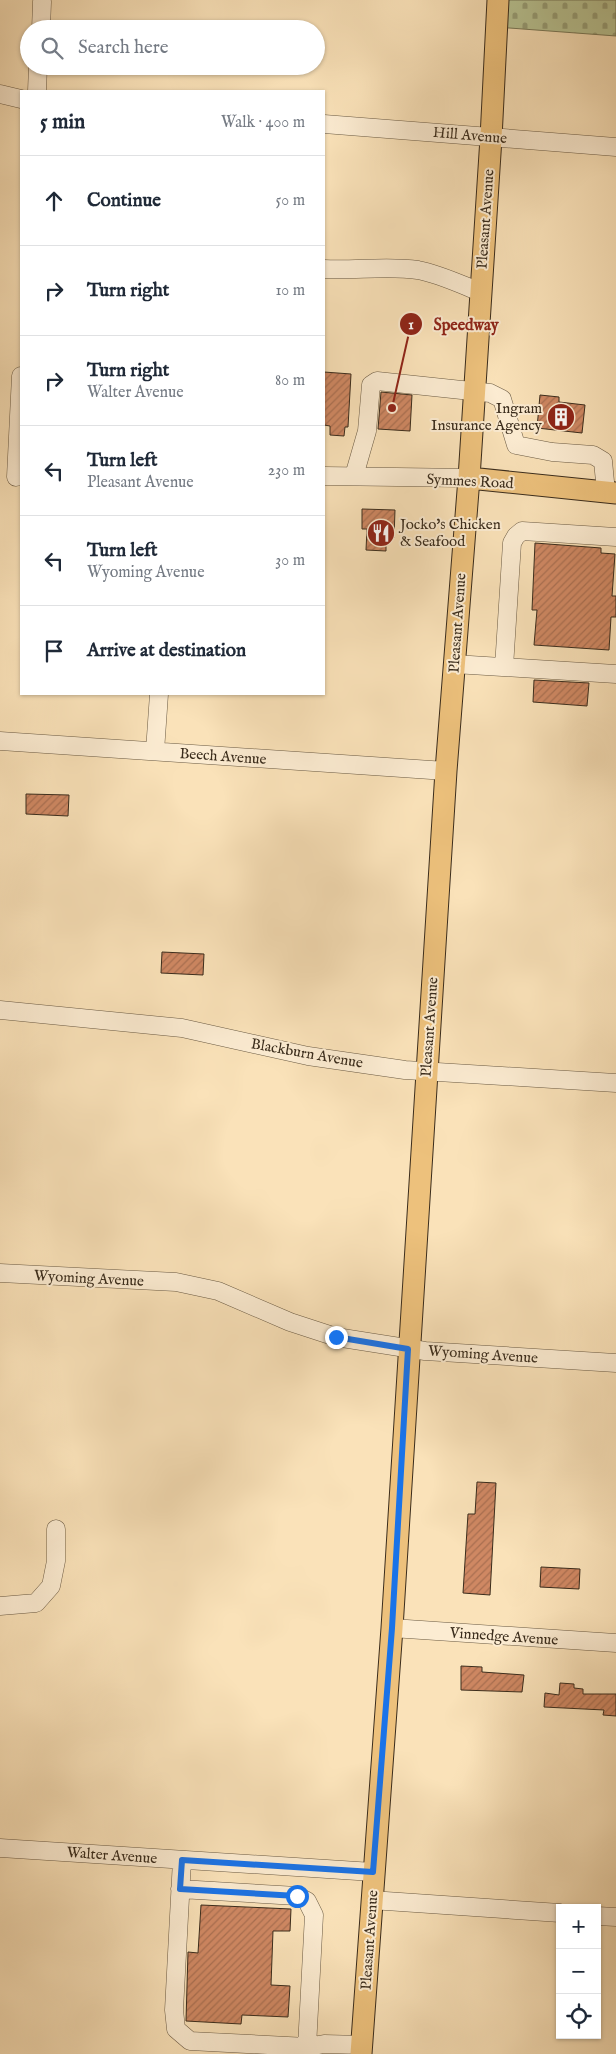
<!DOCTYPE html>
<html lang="en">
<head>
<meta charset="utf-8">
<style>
	body { margin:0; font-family:"IM FELL English",serif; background:#f2f2f3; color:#1f2937 }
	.controls { position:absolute; right:15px; bottom:15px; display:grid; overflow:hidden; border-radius:0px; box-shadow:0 1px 4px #0004 }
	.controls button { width:45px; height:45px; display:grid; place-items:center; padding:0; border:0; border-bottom:1px solid #e0e1e3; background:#fff; color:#1f2937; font:25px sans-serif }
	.stop { position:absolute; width:15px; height:15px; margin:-11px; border:4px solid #1a73e8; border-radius:50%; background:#fff }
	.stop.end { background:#1a73e8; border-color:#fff; box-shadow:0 1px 5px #0008 }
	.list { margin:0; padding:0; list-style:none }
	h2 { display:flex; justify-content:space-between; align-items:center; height:65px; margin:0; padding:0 20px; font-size:21px }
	h2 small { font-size:16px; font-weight:400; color:#747a83 }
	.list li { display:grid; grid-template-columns:32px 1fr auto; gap:15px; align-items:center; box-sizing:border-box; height:90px; padding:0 20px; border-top:1px solid #e0e1e3 }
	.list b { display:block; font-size:19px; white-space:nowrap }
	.list p { margin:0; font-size:16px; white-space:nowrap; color:#747a83 }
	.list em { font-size:16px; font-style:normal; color:#747a83 }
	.icon { flex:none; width:28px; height:28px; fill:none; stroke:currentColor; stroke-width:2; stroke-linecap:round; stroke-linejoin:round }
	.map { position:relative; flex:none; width:616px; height:2054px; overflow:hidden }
	.search { position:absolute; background:#fff; box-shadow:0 1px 4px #0004; left:20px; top:20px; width:305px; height:55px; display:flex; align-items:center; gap:12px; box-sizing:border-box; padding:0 18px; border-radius:28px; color:#747a83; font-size:19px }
	.panel { position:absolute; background:#fff; box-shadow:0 1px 4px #0004; left:20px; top:90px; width:305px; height:605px; border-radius:0px }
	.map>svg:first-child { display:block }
	.cemetery { fill:url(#cemetery-stones); stroke:#797858 }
	.building { fill:url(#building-hatch); stroke:#3a2c1c }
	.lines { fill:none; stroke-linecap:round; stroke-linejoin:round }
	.minor-casing { stroke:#6a5a43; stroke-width:19 }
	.major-casing { stroke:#3a2c1c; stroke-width:23 }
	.minor { stroke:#fcecd2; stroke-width:18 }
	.major { stroke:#edc17c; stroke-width:21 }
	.route { stroke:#1a73e8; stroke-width:6 }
	.labels { text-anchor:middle; stroke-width:4; stroke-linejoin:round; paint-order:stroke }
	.street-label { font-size:15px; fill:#3a2c1c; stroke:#fcecd2 }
	.poi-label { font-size:15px; fill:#3a2c1c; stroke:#fcecd2; text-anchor:end }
	.leader { fill:none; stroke:#8f2418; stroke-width:2 }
	.callout-dot { fill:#8f2418; stroke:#fcecd2; stroke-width:2 }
	.mark-label { font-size:15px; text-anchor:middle; font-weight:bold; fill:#fff }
	.callout-label { font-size:16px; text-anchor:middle; font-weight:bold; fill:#8f2418; stroke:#fcecd2; stroke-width:4; stroke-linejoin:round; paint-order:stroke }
</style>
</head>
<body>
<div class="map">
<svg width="616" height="2054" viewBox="0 0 616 2054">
	<defs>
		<pattern id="cemetery-stones" width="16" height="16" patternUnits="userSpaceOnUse" patternTransform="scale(1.25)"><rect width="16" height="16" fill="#b8c494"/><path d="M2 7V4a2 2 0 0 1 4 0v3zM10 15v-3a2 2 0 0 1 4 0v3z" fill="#979f78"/></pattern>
		<pattern id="building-hatch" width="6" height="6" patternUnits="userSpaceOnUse" patternTransform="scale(1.25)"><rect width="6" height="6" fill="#cf8863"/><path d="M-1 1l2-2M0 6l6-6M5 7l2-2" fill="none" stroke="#a96f51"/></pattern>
	</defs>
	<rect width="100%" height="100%" fill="#fae2b9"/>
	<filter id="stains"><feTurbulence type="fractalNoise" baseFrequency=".004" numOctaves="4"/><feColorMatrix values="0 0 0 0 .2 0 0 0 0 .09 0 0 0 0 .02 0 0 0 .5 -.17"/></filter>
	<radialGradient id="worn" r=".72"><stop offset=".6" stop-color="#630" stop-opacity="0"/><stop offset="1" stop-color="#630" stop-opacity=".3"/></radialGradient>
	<!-- cemetery -->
	<path class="cemetery" d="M 498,0 L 616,0 L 616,36 L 496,27 Z"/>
	<!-- building -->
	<path class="building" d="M 324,372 L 351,374 L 348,427 L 345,427 L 344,436 L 330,435 L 330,426 L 324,425 Z
		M 381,392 L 412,395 L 410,431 L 378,429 Z
		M 540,395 L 559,397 L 559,402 L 585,405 L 582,433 L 537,428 Z
		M 362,509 L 395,510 L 394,538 L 386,538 L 386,551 L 366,550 L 367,529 L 362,529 Z
		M 535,543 L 601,548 L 601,553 L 615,554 L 612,596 L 616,596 L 616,617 L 611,617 L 609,650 L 534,645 L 537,610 L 532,610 Z
		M 534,680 L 589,683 L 587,706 L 533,702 Z
		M 26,794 L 69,795 L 68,816 L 26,814 Z
		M 162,952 L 204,954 L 203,975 L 161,973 Z
		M 477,1482 L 496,1483 L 490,1595 L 463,1593 L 468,1514 L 475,1514 Z
		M 541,1567 L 580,1569 L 579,1589 L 540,1587 Z
		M 461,1666 L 482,1667 L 482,1672 L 524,1675 L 522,1692 L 461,1690 Z
		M 560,1683 L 574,1684 L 574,1688 L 583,1689 L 583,1694 L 616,1694 L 616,1716 L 603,1715 L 604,1710 L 544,1707 L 545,1693 L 559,1695 Z
		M 201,1905 L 291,1909 L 290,1931 L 273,1931 L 271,1985 L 290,1986 L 288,2017 L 242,2015 L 241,2024 L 186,2021 L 188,1952 L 198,1953 Z"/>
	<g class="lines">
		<defs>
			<path id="minor" d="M 41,29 L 42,2
				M 37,91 L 38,66
				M 0,94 L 21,99
				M 324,124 L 616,147
				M 324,269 C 355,271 386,265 418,270 C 439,274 460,284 480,292
				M 324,476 L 469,478
				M 354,476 L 367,431 L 371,385 L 377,381 L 490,393 L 502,399 L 516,445 L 552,452 L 593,455 L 603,461 L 606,492
				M 16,477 L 21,376
				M 454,664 L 616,674
				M 504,667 L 512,543 L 516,536 L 522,531 L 616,537
				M 0,741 L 446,771
				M 155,751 L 159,694
				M 0,1010 L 182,1028 L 308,1056 L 405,1070 L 616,1083
				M 0,1273 L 176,1282 L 218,1291 L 290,1322 L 336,1337 L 425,1351 L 616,1363
				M 0,1606 L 36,1603 L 51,1586 L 56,1561 L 56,1529
				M 392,1628 L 616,1643
				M 0,1848 L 373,1872
				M 182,1860 L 174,2010 L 176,2029 L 190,2041 L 307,2047 L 324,2044 L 362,2045
				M 180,1889 L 297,1896 L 307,1901 L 314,1915 L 307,2047
				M 371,1900 L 560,1913
				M 597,1916 L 616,1917"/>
			<path id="major" d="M 469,478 L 616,493
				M 361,2054 L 392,1628 L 446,771 L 469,478 L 491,138 L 498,0"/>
		</defs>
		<!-- minor casing -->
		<use href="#minor" class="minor-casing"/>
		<!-- major casing -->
		<use href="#major" class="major-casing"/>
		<!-- minor -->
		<use href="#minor" class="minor"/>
		<!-- major -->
		<use href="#major" class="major"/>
	</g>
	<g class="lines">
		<!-- route -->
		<path class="route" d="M 297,1896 L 180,1889 L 182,1860 L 373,1872 L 392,1628 L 408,1349 L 336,1337"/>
	</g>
	<!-- icons -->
	<defs>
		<symbol id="building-disc" viewBox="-11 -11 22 22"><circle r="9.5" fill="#8f2418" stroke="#fcecd2"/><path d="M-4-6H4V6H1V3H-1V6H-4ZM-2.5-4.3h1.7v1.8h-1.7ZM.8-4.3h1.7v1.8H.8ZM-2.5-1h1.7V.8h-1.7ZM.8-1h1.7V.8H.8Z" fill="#fff"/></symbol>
		<symbol id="restaurant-disc" viewBox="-11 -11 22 22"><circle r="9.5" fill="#8f2418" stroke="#fcecd2"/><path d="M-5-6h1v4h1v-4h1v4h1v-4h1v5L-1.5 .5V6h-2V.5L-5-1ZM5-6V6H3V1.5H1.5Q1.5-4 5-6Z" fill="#fff"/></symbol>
	</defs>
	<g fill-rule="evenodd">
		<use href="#building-disc" x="545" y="401" width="32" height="32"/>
		<use href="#restaurant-disc" x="365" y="517" width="32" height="32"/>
	</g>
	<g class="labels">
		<!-- street labels -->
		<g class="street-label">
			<text transform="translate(470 135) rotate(5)" y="5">Hill Avenue</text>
			<text transform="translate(485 219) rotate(-86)" y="5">Pleasant Avenue</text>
			<text transform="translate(470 481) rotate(3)" y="5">Symmes Road</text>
			<text transform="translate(457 623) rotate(-86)" y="5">Pleasant Avenue</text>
			<text transform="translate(223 756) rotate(4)" y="5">Beech Avenue</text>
			<text transform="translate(429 1027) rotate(-86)" y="5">Pleasant Avenue</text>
			<text transform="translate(307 1053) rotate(10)" y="5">Blackburn Avenue</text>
			<text transform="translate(89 1278) rotate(3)" y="5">Wyoming Avenue</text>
			<text transform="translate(483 1354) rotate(4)" y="5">Wyoming Avenue</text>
			<text transform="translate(504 1636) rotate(4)" y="5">Vinnedge Avenue</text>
			<text transform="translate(112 1855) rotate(4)" y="5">Walter Avenue</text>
			<text transform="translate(369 1940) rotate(-86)" y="5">Pleasant Avenue</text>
		</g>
		<!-- poi labels -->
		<g class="poi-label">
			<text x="542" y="413">Ingram<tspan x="542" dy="17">Insurance Agency</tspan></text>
			<text x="400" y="529" text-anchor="start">Jocko's Chicken<tspan x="400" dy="17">&amp; Seafood</tspan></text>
		</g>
	</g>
	<!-- callouts -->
	<path class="leader" d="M392 408L411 324"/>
	<g class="callout-dot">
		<circle cx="392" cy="408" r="5"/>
		<circle cx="411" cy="324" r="12"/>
	</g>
	<g class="mark-label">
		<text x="411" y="329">1</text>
	</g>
	<g class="callout-label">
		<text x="466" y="330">Speedway</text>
	</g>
	<rect width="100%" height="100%" filter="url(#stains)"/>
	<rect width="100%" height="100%" fill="url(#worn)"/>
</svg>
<div class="controls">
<button>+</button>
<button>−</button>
<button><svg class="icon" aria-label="locate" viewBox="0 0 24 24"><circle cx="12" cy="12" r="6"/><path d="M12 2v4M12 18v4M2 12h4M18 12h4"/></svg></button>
</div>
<div class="stop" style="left:297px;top:1896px"></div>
<div class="stop end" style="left:336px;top:1337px"></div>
<div class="search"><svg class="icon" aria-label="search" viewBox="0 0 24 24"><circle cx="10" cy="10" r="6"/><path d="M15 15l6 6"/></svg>Search here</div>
<section class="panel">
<h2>5 min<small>Walk · 400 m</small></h2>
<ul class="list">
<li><svg class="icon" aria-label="ahead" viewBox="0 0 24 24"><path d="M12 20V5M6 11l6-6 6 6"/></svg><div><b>Continue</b></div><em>50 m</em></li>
<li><svg class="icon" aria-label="right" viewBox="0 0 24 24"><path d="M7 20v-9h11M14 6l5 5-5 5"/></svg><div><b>Turn right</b></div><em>10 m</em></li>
<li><svg class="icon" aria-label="right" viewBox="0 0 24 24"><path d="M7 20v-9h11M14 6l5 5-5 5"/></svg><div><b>Turn right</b><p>Walter Avenue</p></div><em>80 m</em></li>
<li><svg class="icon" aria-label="left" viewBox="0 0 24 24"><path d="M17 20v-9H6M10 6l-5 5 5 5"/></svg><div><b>Turn left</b><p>Pleasant Avenue</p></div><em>230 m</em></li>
<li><svg class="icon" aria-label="left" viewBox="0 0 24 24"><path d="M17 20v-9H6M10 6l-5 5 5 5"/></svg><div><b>Turn left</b><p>Wyoming Avenue</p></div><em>30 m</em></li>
<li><svg class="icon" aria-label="arrive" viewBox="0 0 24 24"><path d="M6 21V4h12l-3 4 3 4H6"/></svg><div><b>Arrive at destination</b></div></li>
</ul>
</section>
</div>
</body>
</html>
